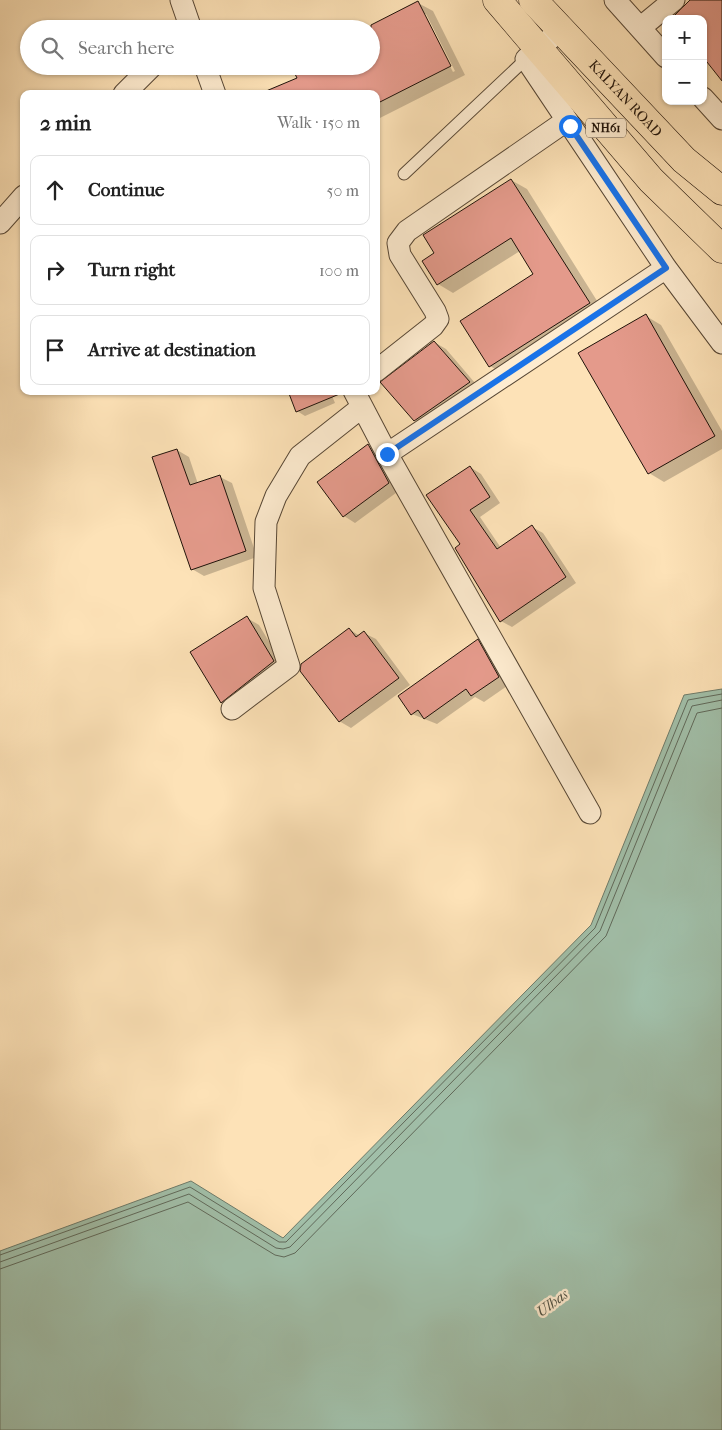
<!DOCTYPE html>
<html lang="en">
<head>
<meta charset="utf-8">
<style>
	body { margin:0; font-family:"IM FELL French Canon",serif; background:#f6f6f6; color:#222 }
	.controls { position:absolute; right:15px; top:15px; display:grid; overflow:hidden; border-radius:10px; box-shadow:0 1px 4px #0004 }
	.controls button { width:45px; height:45px; display:grid; place-items:center; padding:0; border:0; border-bottom:1px solid #e0e0e0; background:#fff; color:#222; font:25px sans-serif }
	.stop { position:absolute; width:15px; height:15px; margin:-11px; border:4px solid #1a73e8; border-radius:50%; background:#fff }
	.stop.end { background:#1a73e8; border-color:#fff; box-shadow:0 1px 5px #0008 }
	.list { margin:0; padding:0; list-style:none }
	h2 { display:flex; justify-content:space-between; align-items:center; height:65px; margin:0; padding:0 20px; font-size:21px }
	h2 small { font-size:16px; font-weight:400; color:#767676 }
	.list li { display:grid; grid-template-columns:32px 1fr auto; gap:15px; align-items:center; box-sizing:border-box; height:70px; margin:0 10px 10px; padding:0 10px; border:1px solid #e0e0e0; border-radius:10px }
	.list b { display:block; font-size:19px; white-space:nowrap }
	.list em { font-size:16px; font-style:normal; color:#767676 }
	.icon { flex:none; width:28px; height:28px; fill:none; stroke:currentColor; stroke-width:2; stroke-linecap:round; stroke-linejoin:round }
	.map { position:relative; flex:none; width:722px; height:1430px; overflow:hidden }
	.search { position:absolute; background:#fff; box-shadow:0 1px 4px #0004; left:20px; top:20px; width:360px; height:55px; display:flex; align-items:center; gap:12px; box-sizing:border-box; padding:0 18px; border-radius:28px; color:#767676; font-size:19px }
	.panel { position:absolute; background:#fff; box-shadow:0 1px 4px #0004; left:20px; top:90px; width:360px; height:305px; border-radius:10px }
	.map>svg:first-child { display:block }
	.water { fill:#a1bfa9; stroke:#6d7a69 }
	.shadow { fill:#0003; fill-rule:evenodd }
	.lines { fill:none; stroke-linecap:round; stroke-linejoin:round }
	.shore { stroke:#60695a; stroke-width:1 }
	.building { fill:#e49a8b; stroke:#20130a }
	.service-casing { stroke:#574735; stroke-width:13 }
	.minor-casing { stroke:#574735; stroke-width:23 }
	.trunk-casing { stroke:#20130a; stroke-width:29 }
	.service { stroke:#feecd0; stroke-width:11 }
	.minor { stroke:#feecd0; stroke-width:21 }
	.trunk { stroke:#fde2b7; stroke-width:28 }
	.route { stroke:#1a73e8; stroke-width:6 }
	.labels { text-anchor:middle; stroke-width:5; stroke-linejoin:round; paint-order:stroke }
	.shield { fill:#feecd0; stroke:#635445; stroke-width:1 }
	.shield-label { font-size:12px; font-weight:bold; fill:#20130a }
	.street-label { font-size:14px; fill:#20130a; stroke:#feecd0 }
	.water-label { font-size:15px; font-style:italic; fill:#4d4f42; stroke:#feecd0 }
</style>
</head>
<body>
<div class="map">
<svg width="722" height="1430" viewBox="0 0 722 1430">
	<rect width="100%" height="100%" fill="#fde2b7"/>
	<filter id="stains"><feTurbulence type="fractalNoise" baseFrequency=".004" numOctaves="4"/><feColorMatrix values="0 0 0 0 .2 0 0 0 0 .09 0 0 0 0 .02 0 0 0 .5 -.17"/></filter>
	<radialGradient id="worn" r=".72"><stop offset=".6" stop-color="#630" stop-opacity="0"/><stop offset="1" stop-color="#630" stop-opacity=".3"/></radialGradient>
	<!-- water -->
	<path class="water" d="M 722,689 L 722,1430 L 0,1430 L 0,1251 L 191,1181 L 283,1238 L 591,925 L 684,695 Z"/>
	<!-- shadow -->
	<path class="shadow" d="M 418,3 L 433,11 L 465,75 L 376,120 L 376,94 L 371,66 L 371,29 L 367,29 ZM 423,14 L 426,14 L 455,71 L 453,72 Z
		M 511,180 L 527,189 L 604,312 L 505,375 L 490,366 L 535,274 L 520,251 L 453,293 L 438,284 L 436,254 Z
		M 646,316 L 661,325 L 722,431 L 722,449 L 664,482 L 649,473 Z
		M 434,342 L 446,349 L 481,390 L 427,427 L 415,420 Z
		M 330,391 L 335,403 L 305,416 L 297,411 Z
		M 368,446 L 380,453 L 400,490 L 355,523 L 344,516 Z
		M 177,450 L 189,457 L 198,484 L 220,477 L 232,483 L 257,557 L 204,576 L 192,569 Z
		M 470,467 L 481,474 L 500,503 L 480,517 L 501,548 L 532,527 L 543,533 L 576,583 L 512,627 L 501,621 L 462,545 Z
		M 247,618 L 259,625 L 285,668 L 234,709 L 222,702 Z
		M 349,629 L 360,636 L 364,633 L 376,639 L 410,685 L 351,728 L 339,721 Z
		M 478,641 L 489,648 L 510,684 L 484,702 L 475,697 L 437,724 L 412,714 Z"/>
	<g class="lines">
		<!-- shore -->
		<path class="shore" d="M 0,1255 L 190,1187 L 279,1242 L 286,1242 L 595,928 L 688,700 L 722,694
			M 0,1262 L 189,1194 L 276,1248 L 283,1249 L 290,1247 L 600,931 L 692,706 L 722,700
			M 0,1269 L 188,1202 L 275,1255 L 284,1257 L 295,1253 L 606,936 L 697,713 L 722,708"/>
	</g>
	<!-- building -->
	<path class="building" d="M 690,0 L 722,0 L 722,81 L 703,57 L 703,19 L 671,19 Z
		M 418,1 L 451,66 L 376,104 L 376,94 L 259,94 L 297,78 L 291,66 L 371,66 L 371,25 Z
		M 511,179 L 590,303 L 489,367 L 460,321 L 533,274 L 511,238 L 437,285 L 422,261 L 434,253 L 423,235 Z
		M 646,314 L 715,436 L 648,474 L 578,353 Z
		M 434,341 L 470,382 L 414,421 L 380,382 Z
		M 288,391 L 342,391 L 342,393 L 296,412 Z
		M 368,444 L 389,483 L 343,517 L 317,482 Z
		M 177,449 L 190,485 L 220,475 L 246,551 L 191,570 L 152,457 Z
		M 470,466 L 490,497 L 470,510 L 497,549 L 532,525 L 566,577 L 500,622 L 455,548 L 460,544 L 426,495 Z
		M 247,616 L 274,661 L 221,703 L 190,652 Z
		M 349,628 L 356,637 L 364,631 L 399,678 L 339,722 L 300,671 L 301,664 Z
		M 478,639 L 499,677 L 471,696 L 466,689 L 424,719 L 418,710 L 411,715 L 398,696 Z"/>
	<g class="lines">
		<defs>
			<path id="service" d="M 404,174 L 526,59"/>
			<path id="minor" d="M 181,0 L 191,29
				M 615,0 L 666,57
				M 640,28 L 674,0
				M 550,39 L 526,59 L 666,268 L 722,343
				M 205,66 L 215,94
				M 124,94 L 152,66
				M 703,98 L 722,119
				M 0,223 L 24,196
				M 376,371 L 433,326 L 438,319 L 435,311 L 400,255 L 398,243 L 407,231 L 566,121
				M 354,391 L 387,454 L 590,813
				M 387,454 L 666,268
				M 232,709 L 289,666 L 264,588 L 266,522 L 276,496 L 300,456 L 362,407"/>
			<g id="trunk">
				<path d="M 497,0 L 651,180 L 722,249"/>
				<path id="s1" d="M 533,0 L 684,160 L 722,191"/>
			</g>
		</defs>
		<!-- service casing -->
		<use href="#service" class="service-casing"/>
		<!-- minor casing -->
		<use href="#minor" class="minor-casing"/>
		<!-- trunk casing -->
		<use href="#trunk" class="trunk-casing"/>
		<!-- service -->
		<use href="#service" class="service"/>
		<!-- minor -->
		<use href="#minor" class="minor"/>
		<!-- trunk -->
		<use href="#trunk" class="trunk"/>
	</g>
	<g class="lines">
		<!-- route -->
		<path class="route" d="M 387,454 L 666,268 L 570,126"/>
	</g>
	<g class="labels">
		<!-- shield labels -->
		<rect class="shield" x="586" y="118.5" width="40" height="19" rx="4"/>
		<g class="shield-label">
			<text x="606" y="132">NH61</text>
		</g>
		<!-- street labels -->
		<g class="street-label">
			<text dy="5" stroke="none"><textPath href="#s1" startOffset="135">KALYAN ROAD</textPath></text>
		</g>
		<!-- water labels -->
		<g class="water-label">
			<text transform="translate(552 1303) rotate(-37)" y="5">Ulhas</text>
		</g>
	</g>
	<rect width="100%" height="100%" filter="url(#stains)"/>
	<rect width="100%" height="100%" fill="url(#worn)"/>
</svg>
<div class="controls">
<button>+</button>
<button>−</button>
</div>
<div class="stop" style="left:570px;top:126px"></div>
<div class="stop end" style="left:387px;top:454px"></div>
<div class="search"><svg class="icon" aria-label="search" viewBox="0 0 24 24"><circle cx="10" cy="10" r="6"/><path d="M15 15l6 6"/></svg>Search here</div>
<section class="panel">
<h2>2 min<small>Walk · 150 m</small></h2>
<ul class="list">
<li><svg class="icon" aria-label="ahead" viewBox="0 0 24 24"><path d="M12 20V5M6 11l6-6 6 6"/></svg><div><b>Continue</b></div><em>50 m</em></li>
<li><svg class="icon" aria-label="right" viewBox="0 0 24 24"><path d="M7 20v-9h11M14 6l5 5-5 5"/></svg><div><b>Turn right</b></div><em>100 m</em></li>
<li><svg class="icon" aria-label="arrive" viewBox="0 0 24 24"><path d="M6 21V4h12l-3 4 3 4H6"/></svg><div><b>Arrive at destination</b></div></li>
</ul>
</section>
</div>
</body>
</html>
